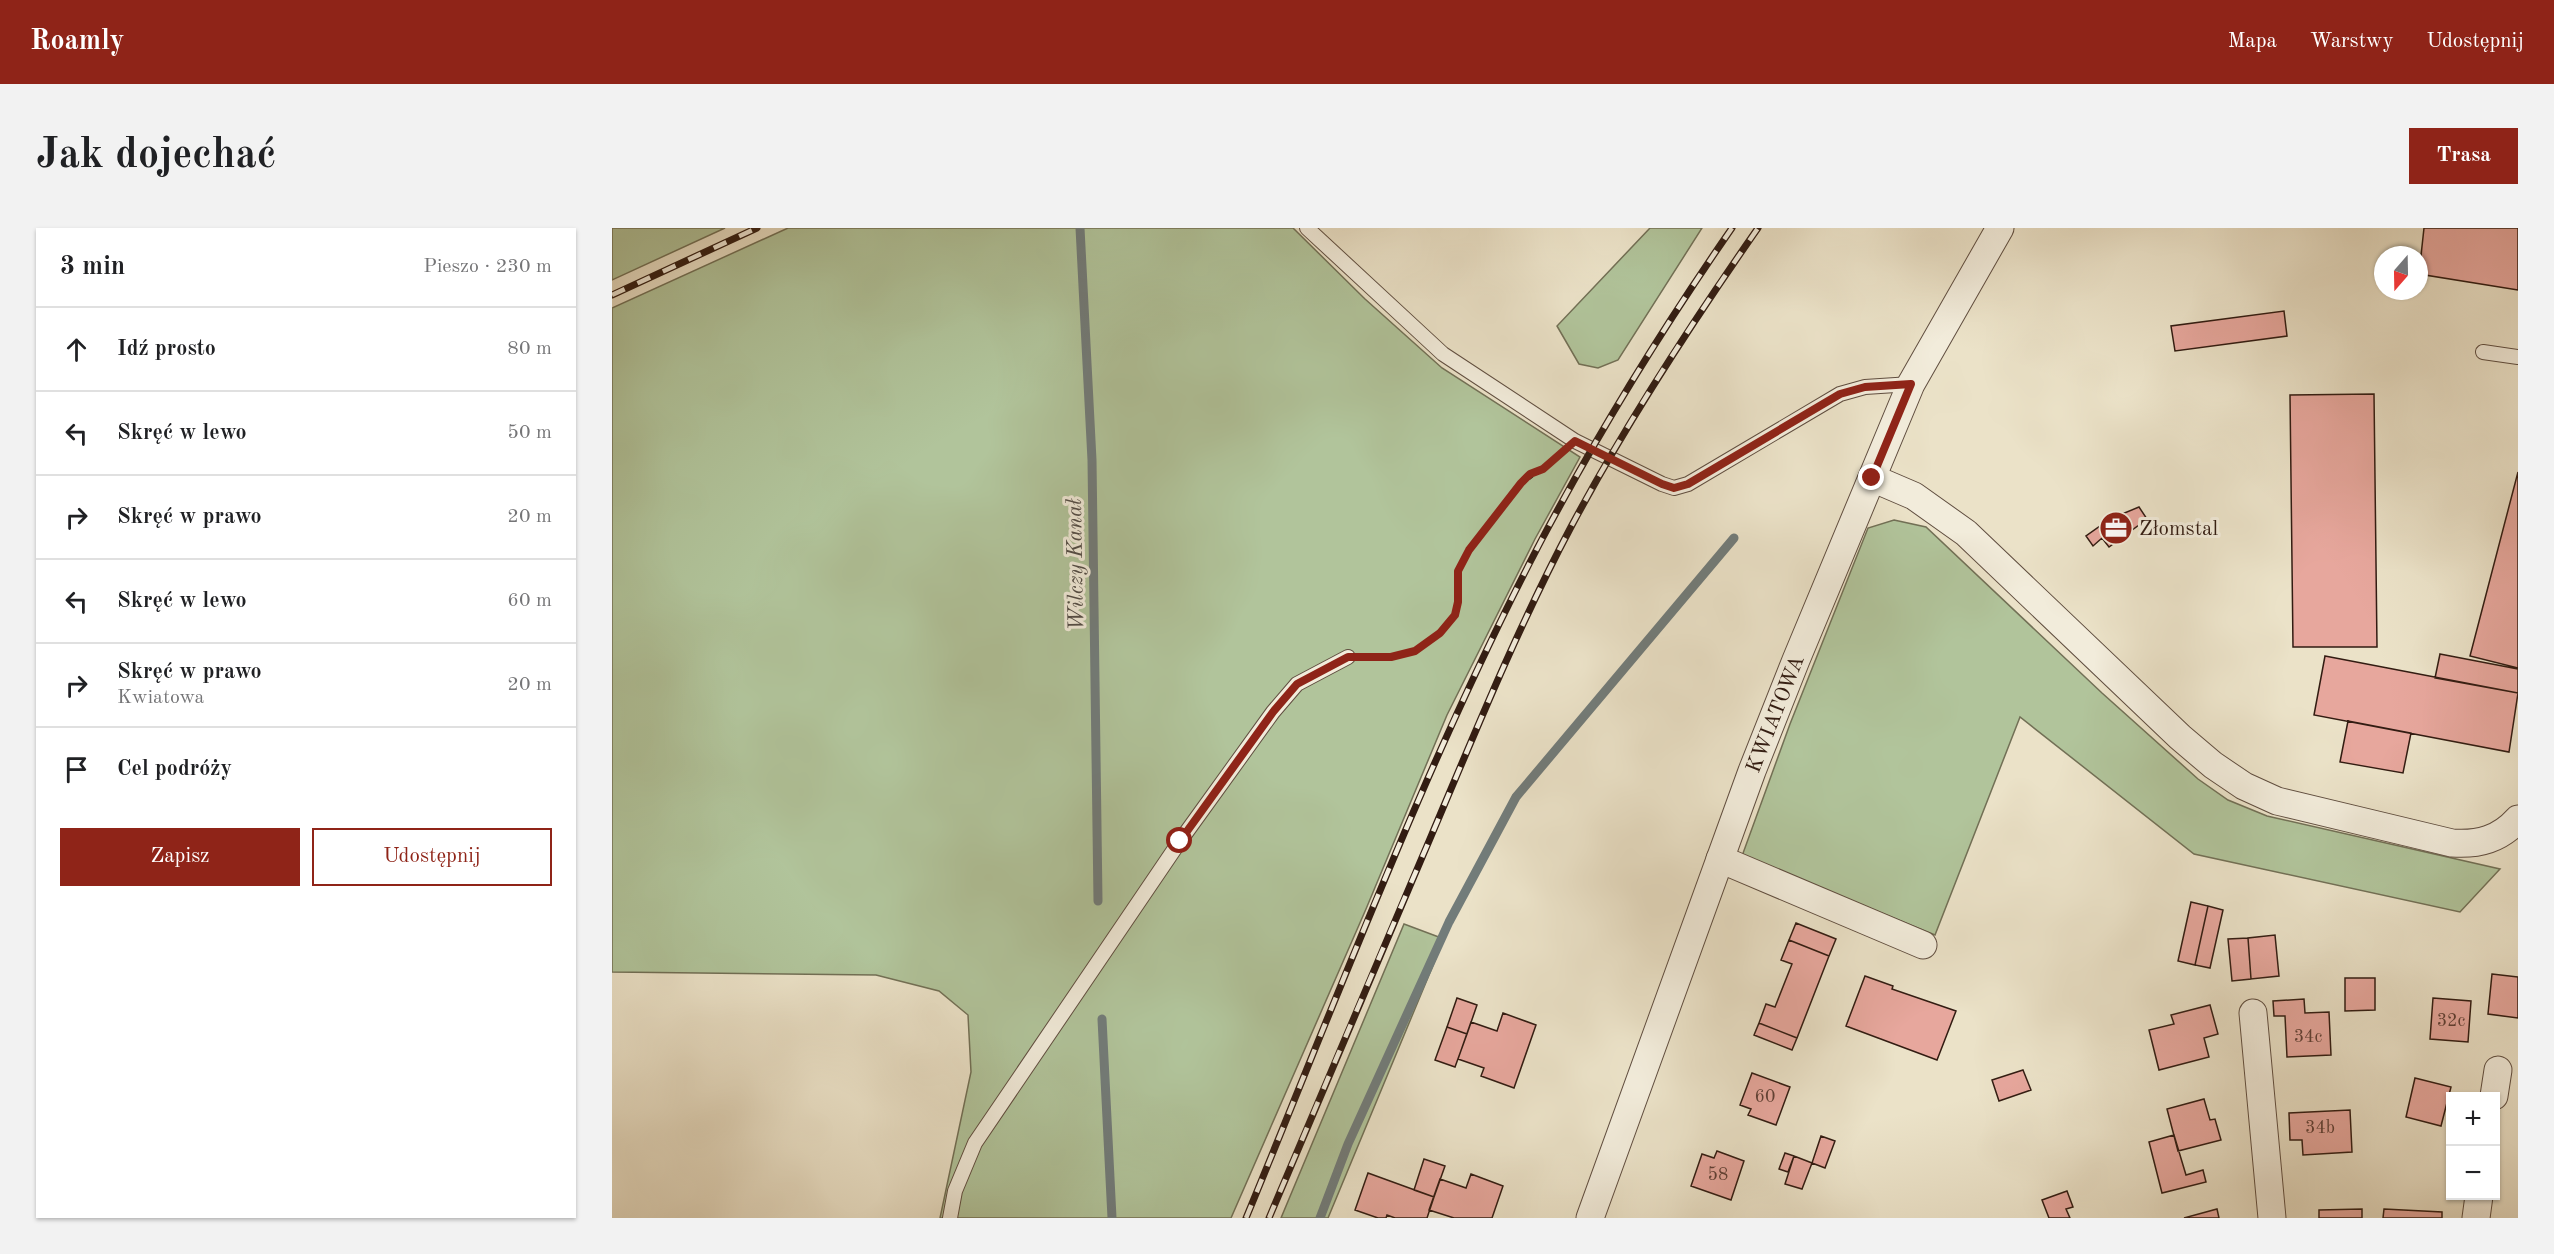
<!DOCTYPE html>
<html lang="pl">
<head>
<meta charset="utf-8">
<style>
	body { margin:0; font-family:"Old Standard TT",serif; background:#f2f2f2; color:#202124 }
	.controls { position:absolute; right:18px; bottom:18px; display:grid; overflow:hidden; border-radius:0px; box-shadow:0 2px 4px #0004 }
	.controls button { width:54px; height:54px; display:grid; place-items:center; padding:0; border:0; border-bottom:2px solid #e0e0e0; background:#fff; color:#202124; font:30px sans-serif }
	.compass { position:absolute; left:1762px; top:18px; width:54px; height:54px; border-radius:50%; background:#fff; box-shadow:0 2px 4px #0004; rotate:200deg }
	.stop { position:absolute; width:18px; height:18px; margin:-14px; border:4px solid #8f2418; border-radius:50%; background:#fff }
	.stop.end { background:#8f2418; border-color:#fff; box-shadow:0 2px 6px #0008 }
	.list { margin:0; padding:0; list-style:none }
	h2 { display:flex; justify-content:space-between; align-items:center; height:78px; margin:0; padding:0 24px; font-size:26px }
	h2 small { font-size:20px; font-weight:400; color:#757577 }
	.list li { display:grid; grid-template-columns:39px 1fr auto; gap:18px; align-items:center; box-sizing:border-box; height:84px; padding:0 24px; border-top:2px solid #e0e0e0 }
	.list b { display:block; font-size:22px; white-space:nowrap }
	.list p { margin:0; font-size:20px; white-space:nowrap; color:#757577 }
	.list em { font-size:20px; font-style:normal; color:#757577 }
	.actions { display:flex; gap:12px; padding:18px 24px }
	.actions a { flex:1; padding:14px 0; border:2px solid #8f2418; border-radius:0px; text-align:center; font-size:21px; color:#8f2418 }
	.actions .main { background:#8f2418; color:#fff }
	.icon { flex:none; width:33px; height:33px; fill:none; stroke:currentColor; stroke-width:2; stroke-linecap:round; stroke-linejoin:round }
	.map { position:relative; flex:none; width:1906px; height:990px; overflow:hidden; border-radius:0px }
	header { display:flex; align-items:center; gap:36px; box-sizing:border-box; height:84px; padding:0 30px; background:#8f2418; color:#fff }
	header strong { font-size:28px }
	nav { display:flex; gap:33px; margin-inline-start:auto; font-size:21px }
	.intro { display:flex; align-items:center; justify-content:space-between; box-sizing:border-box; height:144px; padding:0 36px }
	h1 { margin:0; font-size:42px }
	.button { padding:15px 27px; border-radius:0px; background:#8f2418; color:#fff; font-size:21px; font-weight:700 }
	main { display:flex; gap:36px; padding:0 36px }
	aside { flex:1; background:#fff; border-radius:0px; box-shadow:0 2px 4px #0004 }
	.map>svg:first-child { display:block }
	.green { fill:#b1c49b; stroke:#727056; stroke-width:1.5 }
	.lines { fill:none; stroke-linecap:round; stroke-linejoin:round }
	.stream { stroke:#727c7a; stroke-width:9 }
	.building { fill:#e7a79d; stroke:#321c12; stroke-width:1.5 }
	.lane-casing { stroke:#604e40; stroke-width:16 }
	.street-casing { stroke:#604e40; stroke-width:29 }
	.path { stroke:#321c12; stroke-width:4; stroke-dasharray:4.5 3; stroke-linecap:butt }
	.lane { stroke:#f2ecdb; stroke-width:14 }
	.street { stroke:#f2ecdb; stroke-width:27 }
	.rail-casing { stroke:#321c12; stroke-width:7 }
	.rail { stroke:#f2ecdb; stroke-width:4.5; stroke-dasharray:14; stroke-linecap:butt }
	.route { stroke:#8f2418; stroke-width:8 }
	.labels { text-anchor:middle; stroke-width:6; stroke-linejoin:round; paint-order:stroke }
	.number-label { font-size:18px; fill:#5f3f35 }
	.poi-label { font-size:21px; fill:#321c12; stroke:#f2ecdb; text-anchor:start }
	.street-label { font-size:21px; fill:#321c12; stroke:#f2ecdb }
	.water-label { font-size:22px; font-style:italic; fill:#524c46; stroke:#f2ecdb }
</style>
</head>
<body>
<header>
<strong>Roamly</strong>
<nav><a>Mapa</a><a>Warstwy</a><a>Udostępnij</a></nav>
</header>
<div class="intro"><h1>Jak dojechać</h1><a class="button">Trasa</a></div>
<main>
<aside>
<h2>3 min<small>Pieszo · 230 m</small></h2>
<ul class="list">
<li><svg class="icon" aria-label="ahead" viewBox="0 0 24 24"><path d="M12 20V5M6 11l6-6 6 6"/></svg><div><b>Idź prosto</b></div><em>80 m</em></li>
<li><svg class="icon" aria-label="left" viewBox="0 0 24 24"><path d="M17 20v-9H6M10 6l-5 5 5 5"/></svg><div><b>Skręć w lewo</b></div><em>50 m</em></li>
<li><svg class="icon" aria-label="right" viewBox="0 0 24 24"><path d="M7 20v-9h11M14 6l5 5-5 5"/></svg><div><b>Skręć w prawo</b></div><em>20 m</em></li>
<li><svg class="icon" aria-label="left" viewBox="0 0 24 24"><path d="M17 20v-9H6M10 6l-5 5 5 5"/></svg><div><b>Skręć w lewo</b></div><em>60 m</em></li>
<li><svg class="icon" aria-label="right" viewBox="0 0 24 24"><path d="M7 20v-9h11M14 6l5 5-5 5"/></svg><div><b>Skręć w prawo</b><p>Kwiatowa</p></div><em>20 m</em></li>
<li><svg class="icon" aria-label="arrive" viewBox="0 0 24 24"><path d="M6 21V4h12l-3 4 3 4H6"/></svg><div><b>Cel podróży</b></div></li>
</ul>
<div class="actions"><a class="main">Zapisz</a><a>Udostępnij</a></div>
</aside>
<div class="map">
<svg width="1906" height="990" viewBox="0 0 1906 990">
	<rect width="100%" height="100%" fill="#ebe2c8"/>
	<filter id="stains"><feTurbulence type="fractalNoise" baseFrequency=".00333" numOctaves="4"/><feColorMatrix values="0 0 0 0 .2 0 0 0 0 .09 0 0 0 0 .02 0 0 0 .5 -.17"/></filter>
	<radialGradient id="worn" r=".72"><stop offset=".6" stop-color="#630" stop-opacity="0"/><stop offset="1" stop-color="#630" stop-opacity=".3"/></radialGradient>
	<!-- green -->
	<path class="green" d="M 0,0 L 113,0 L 0,52 Z
		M 176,0 L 681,0 L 753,71 L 830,140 L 968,229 L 923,311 L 835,487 L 754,681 L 619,990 L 328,990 L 359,844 L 356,787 L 327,763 L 264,747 L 0,744 L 0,80 Z
		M 1038,0 L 1090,0 L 1006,132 L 986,140 L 967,136 L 945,98 Z
		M 1282,292 L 1314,299 L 1490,465 L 1586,551 L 1616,572 L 1655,588 L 1888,641 L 1848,684 L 1582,626 L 1408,489 L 1323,707 L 1130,628 L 1178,496 L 1256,300 Z
		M 792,696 L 832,711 L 716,990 L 669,990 Z"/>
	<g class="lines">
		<!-- stream -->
		<path class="stream" d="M 468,0 L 480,232 L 486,673
			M 490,791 L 500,990
			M 708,990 L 736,916 L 837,694 L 904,569 L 1122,310"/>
	</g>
	<!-- building -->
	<path class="building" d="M 1812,0 L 1906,0 L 1906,62 L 1807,46 Z
		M 1672,83 L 1675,108 L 1563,123 L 1559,98 Z
		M 1762,166 L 1765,419 L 1681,419 L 1678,167 Z
		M 1906,244 L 1906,440 L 1858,428 Z
		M 1527,279 L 1535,291 L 1497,319 L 1490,310 L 1481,318 L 1474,308 L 1498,291 Z
		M 1828,426 L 1906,441 L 1906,465 L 1823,450 Z
		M 1713,428 L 1906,465 L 1897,524 L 1702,487 Z
		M 1736,493 L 1799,505 L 1791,545 L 1728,534 Z
		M 1579,674 L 1596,678 L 1583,737 L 1566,733 Z
		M 1596,678 L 1611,682 L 1598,740 L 1583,737 Z
		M 1184,695 L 1224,711 L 1217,728 L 1177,712 Z
		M 1663,707 L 1667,748 L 1639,751 L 1636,710 Z
		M 1636,710 L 1639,751 L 1620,753 L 1616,711 Z
		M 1177,712 L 1217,728 L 1185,810 L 1147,795 L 1154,776 L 1163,779 L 1180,736 L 1169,732 Z
		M 1880,746 L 1906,749 L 1906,790 L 1876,786 Z
		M 1253,748 L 1281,758 L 1280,761 L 1344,783 L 1325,832 L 1234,798 Z
		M 1733,750 L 1763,750 L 1763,782 L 1733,783 Z
		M 845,770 L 865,777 L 855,806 L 835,799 Z
		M 1821,770 L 1859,773 L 1856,814 L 1818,811 Z
		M 1692,771 L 1693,785 L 1717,784 L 1719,827 L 1675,829 L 1673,788 L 1662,788 L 1661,773 Z
		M 1598,777 L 1606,806 L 1592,810 L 1597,829 L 1547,842 L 1537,802 L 1562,796 L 1559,787 Z
		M 891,785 L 924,797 L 902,860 L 869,848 L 872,840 L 846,831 L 859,794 L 885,803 Z
		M 1147,795 L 1185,810 L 1180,822 L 1142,807 Z
		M 835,799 L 855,806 L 843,839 L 823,832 Z
		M 1411,842 L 1419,862 L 1387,873 L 1380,852 Z
		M 1140,845 L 1178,859 L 1164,897 L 1136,887 L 1139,881 L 1128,877 Z
		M 1803,850 L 1839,859 L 1829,898 L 1794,889 Z
		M 1592,871 L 1598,892 L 1603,891 L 1609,912 L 1566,923 L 1555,881 Z
		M 1738,882 L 1740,924 L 1691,927 L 1690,912 L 1678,912 L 1677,885 Z
		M 1562,907 L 1574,947 L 1591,942 L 1594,954 L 1550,965 L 1537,914 Z
		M 1209,908 L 1223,913 L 1213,940 L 1200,935 Z
		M 1105,923 L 1132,933 L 1119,972 L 1079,958 L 1090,926 L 1102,930 Z
		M 1173,925 L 1182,928 L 1176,944 L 1167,941 Z
		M 1182,928 L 1200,935 L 1190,961 L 1173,956 Z
		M 812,931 L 833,938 L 822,969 L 802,962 Z
		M 756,945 L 822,969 L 815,990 L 783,990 L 775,987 L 774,990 L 766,990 L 743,982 Z
		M 859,946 L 891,958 L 880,990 L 842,990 L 817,982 L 828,951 L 854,960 Z
		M 1455,963 L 1461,979 L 1454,981 L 1458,990 L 1437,990 L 1430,972 Z
		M 1605,981 L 1607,990 L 1572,990 Z
		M 1750,981 L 1750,990 L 1707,990 L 1707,982 Z
		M 1772,981 L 1830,984 L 1830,990 L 1771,990 Z"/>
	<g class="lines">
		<defs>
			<path id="lane" d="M 695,0 L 831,126 L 963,213 L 1050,256 L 1062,260 L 1076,256 L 1228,166 L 1253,159 L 1299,156
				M 1871,124 L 1906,129
				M 338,990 L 343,963 L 363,915 L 568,613 L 661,484 L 685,456 L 736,429"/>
			<g id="street">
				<path d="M 1260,250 L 1302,268 L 1354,305 L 1568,509 L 1601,537 L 1632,558 L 1665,573 L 1840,615 C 1867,617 1888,611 1906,591"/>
				<path d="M 1108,631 L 1311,717"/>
				<path d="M 1641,785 L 1660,990"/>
				<path d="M 1882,868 L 1886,842"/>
				<path id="s1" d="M 978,990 L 1140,543 L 1184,432 L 1299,156 L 1388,0"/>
				<path d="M 1864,990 L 1867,968"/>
			</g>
		</defs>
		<!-- lane casing -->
		<use href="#lane" class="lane-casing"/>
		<!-- street casing -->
		<use href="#street" class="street-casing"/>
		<!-- path -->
		<path class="path" d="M 757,429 L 779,429 L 803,423 L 828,405 L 843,387 L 846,374 L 846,343 L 857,322 L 909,256 L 945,229"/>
		<!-- lane -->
		<use href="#lane" class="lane"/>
		<!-- street -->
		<use href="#street" class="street"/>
		<defs>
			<path id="rail" d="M 0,67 L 145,0
				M 634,990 C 728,763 815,531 929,313 C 986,205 1050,101 1120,0
				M 657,990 C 711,862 765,734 820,606 C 864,502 907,397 960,297 C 1015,194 1079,96 1146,0"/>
		</defs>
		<!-- rail casing -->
		<use href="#rail" class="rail-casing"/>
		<!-- rail -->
		<use href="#rail" class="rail"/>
	</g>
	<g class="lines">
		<!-- route -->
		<path class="route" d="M 568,613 L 661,484 L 685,456 L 736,429 L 779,429 L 803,423 L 828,405 L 843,387 L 846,374 L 846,343 L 857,322 L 909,255 L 918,246 L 931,241 L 963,213 L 1050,256 L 1062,260 L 1076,256 L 1228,166 L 1253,159 L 1299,156 L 1260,250"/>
	</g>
	<!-- icons -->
	<defs>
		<symbol id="office-disc" viewBox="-11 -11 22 22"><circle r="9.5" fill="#8f2418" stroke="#f2ecdb"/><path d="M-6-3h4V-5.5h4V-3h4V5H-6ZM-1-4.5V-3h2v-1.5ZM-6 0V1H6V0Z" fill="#fff"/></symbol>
	</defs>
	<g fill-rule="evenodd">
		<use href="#office-disc" x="1485" y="281" width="38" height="38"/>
	</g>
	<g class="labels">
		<!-- number labels -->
		<g class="number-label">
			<text x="1839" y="798">32c</text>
			<text x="1696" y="814">34c</text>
			<text x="1153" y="874">60</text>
			<text x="1708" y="905">34b</text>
			<text x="1106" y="952">58</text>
		</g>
		<!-- poi labels -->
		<g class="poi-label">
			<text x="1527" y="307">Złomstal</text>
		</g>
		<!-- street labels -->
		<g class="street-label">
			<text dy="7" stroke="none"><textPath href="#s1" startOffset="537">KWIATOWA</textPath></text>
		</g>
		<!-- water labels -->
		<g class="water-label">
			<text transform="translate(462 337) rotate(-91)" y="8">Wilczy Kanał</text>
		</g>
	</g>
	<rect width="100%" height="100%" filter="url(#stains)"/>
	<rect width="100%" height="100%" fill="url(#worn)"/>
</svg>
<div class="controls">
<button>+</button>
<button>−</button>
</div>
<svg class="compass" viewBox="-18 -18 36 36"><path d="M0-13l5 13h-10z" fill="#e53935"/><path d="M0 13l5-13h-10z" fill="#757577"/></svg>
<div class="stop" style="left:568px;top:613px"></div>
<div class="stop end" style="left:1260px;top:250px"></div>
</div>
</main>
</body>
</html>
